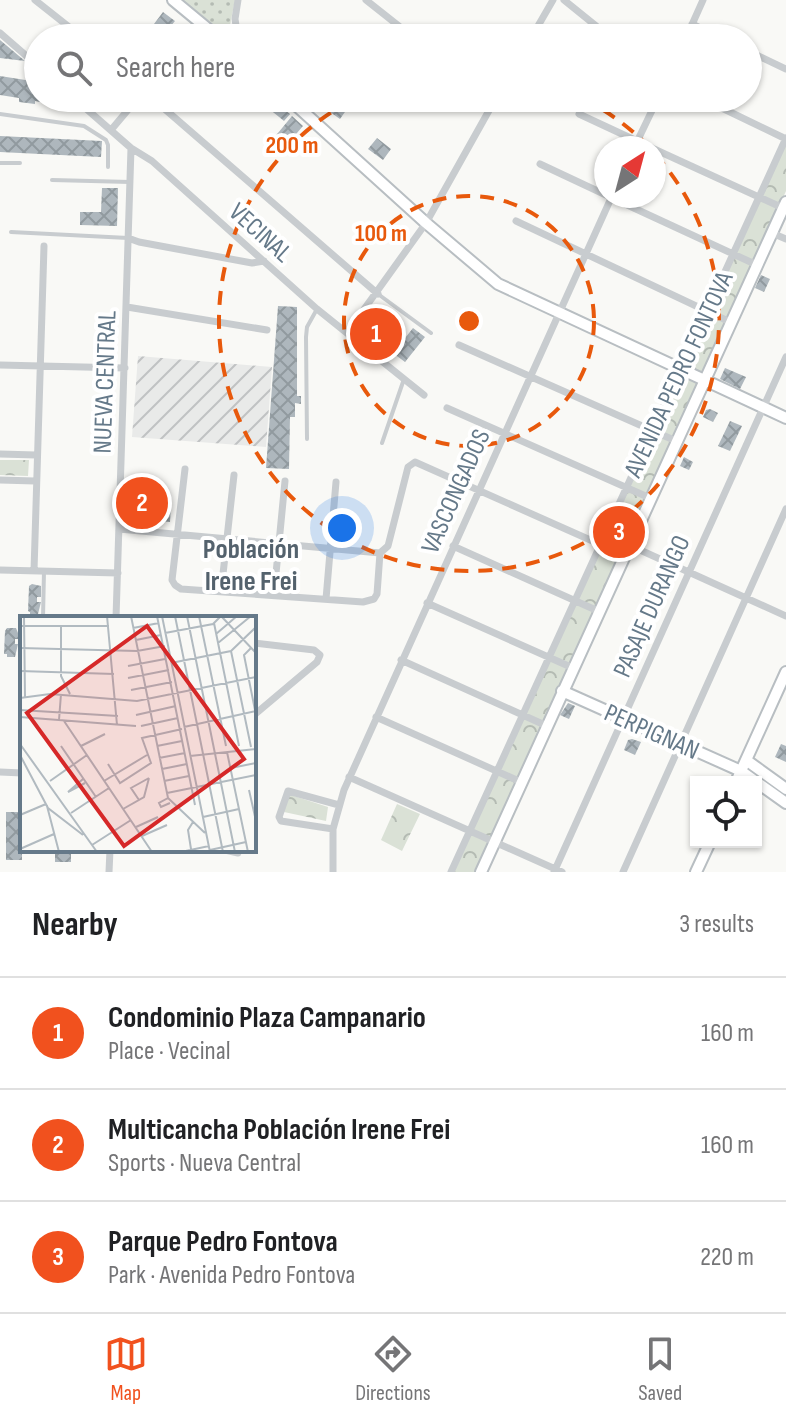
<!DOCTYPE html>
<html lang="en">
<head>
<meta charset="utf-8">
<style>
	body { margin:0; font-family:"Sofia Sans Condensed",sans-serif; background:#f2f2f2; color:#202124 }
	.controls { position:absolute; right:24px; bottom:24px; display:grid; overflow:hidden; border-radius:0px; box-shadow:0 2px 6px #0004 }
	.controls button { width:72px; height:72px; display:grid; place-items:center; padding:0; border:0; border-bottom:2px solid #e0e0e0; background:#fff; color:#202124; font:40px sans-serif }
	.compass { position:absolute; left:594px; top:136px; width:72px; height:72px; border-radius:50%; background:#fff; box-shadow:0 2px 6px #0004; rotate:36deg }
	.you { position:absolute; left:342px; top:528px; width:28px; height:28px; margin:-20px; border:6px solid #fff; border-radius:50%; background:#1a73e8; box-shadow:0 0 0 12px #1a73e833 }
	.badge { display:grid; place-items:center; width:52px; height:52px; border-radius:50%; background:#f1511e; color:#fff; font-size:26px; font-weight:700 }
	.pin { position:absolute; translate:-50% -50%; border:4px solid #fff; box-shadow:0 2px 8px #0006 }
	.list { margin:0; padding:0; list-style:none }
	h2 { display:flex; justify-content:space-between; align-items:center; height:104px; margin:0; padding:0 32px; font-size:34px }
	h2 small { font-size:26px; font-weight:400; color:#757577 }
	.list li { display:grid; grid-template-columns:52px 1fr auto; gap:24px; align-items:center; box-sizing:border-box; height:112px; padding:0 32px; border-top:2px solid #e0e0e0 }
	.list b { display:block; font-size:30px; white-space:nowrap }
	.list p { margin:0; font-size:26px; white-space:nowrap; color:#757577 }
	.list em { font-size:26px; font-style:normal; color:#757577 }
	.icon { flex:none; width:44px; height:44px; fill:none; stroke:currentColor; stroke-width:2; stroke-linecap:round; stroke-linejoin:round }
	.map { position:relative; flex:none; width:786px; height:872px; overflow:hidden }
	.search { position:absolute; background:#fff; box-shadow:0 2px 6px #0004; left:24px; right:24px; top:24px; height:88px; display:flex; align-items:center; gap:20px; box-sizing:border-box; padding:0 28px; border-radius:44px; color:#757577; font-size:30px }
	.sheet { height:440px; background:#fff }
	nav { display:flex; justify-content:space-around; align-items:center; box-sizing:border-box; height:112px; border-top:2px solid #e0e0e0; background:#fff; font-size:22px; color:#757577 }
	nav a { display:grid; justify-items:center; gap:4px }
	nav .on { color:#f1511e }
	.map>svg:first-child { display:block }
	.industrial { fill:url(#industrial-furrows) }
	.grass { fill:url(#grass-dots) }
	.forest { fill:url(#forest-crowns) }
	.garden { fill:#dae1d6 }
	.building { fill:url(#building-cross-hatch) }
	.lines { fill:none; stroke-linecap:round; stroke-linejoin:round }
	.secondary-casing { stroke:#b8bec2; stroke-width:14 }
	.lane { stroke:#c8cccf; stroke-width:4 }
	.street { stroke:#c8cccf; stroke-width:7 }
	.secondary { stroke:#fff; stroke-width:10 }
	.ring { fill:none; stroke:#e8590c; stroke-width:4; stroke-dasharray:14 10 }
	.labels { text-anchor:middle; stroke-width:8; stroke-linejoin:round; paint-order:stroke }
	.street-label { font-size:26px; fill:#657989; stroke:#fff }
	.neighbourhood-label { font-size:28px; font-weight:bold; fill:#54626d; stroke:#fff }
	.inset-road { fill:none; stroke:#b1bac0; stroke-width:2 }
	.view { fill:#d62828; fill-opacity:0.15; stroke:#d62828; stroke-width:4 }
	.inset-edge { fill:none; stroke:#657989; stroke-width:4 }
	.centre { fill:#e8590c; stroke:#fff; stroke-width:4 }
	.ring-label { font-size:24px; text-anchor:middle; font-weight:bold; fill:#e8590c; stroke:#fff; stroke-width:8; stroke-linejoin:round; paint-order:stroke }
</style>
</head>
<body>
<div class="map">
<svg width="786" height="872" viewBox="0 0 786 872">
	<defs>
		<pattern id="industrial-furrows" width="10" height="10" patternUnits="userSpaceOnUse" patternTransform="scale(2)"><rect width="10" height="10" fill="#e9eae9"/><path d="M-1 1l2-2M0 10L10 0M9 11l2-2" fill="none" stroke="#c0c2c3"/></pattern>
		<pattern id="grass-dots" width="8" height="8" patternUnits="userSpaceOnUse" patternTransform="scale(2)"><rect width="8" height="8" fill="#dae1d6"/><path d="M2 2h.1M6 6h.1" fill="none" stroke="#b4bbb3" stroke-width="1.8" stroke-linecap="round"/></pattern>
		<pattern id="forest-crowns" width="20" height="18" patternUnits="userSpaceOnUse" patternTransform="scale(2)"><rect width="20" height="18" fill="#dae1d6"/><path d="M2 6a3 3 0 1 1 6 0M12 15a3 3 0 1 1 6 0" fill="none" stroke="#b4bbb3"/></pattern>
		<pattern id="building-cross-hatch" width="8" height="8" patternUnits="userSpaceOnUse" patternTransform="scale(2)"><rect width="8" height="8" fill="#aeb7bd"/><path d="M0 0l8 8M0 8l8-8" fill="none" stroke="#919a9f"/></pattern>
	</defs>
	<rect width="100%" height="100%" fill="#f9f9f6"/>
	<!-- industrial -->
	<path class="industrial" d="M 138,356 L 272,367 L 266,447 L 132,437 Z"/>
	<!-- grass -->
	<path class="grass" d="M 180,0 L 235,0 L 228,35 Z"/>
	<!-- forest -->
	<path class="forest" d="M 786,142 L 786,191 L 476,872 L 452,872 Z
		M 0,460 L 29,460 L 28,476 L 0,475 Z
		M 288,794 L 328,807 L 326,821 L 284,812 Z
		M 397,804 L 420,814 L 402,851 L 381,840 Z"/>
	<!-- garden -->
	<path class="garden" d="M 130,484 L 155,486 L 154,522 L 128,521 Z"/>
	<!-- building -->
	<path class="building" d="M 163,12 L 175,21 L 165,33 L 154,24 Z
		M 0,40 L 25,61 L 0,58 Z
		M 0,76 L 38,82 L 40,102 L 35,101 L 35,104 L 19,102 L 19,98 L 0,95 Z
		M 340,98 L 352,102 L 340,119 L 330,112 Z
		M 279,105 L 290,114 L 284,121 L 273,112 Z
		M 292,116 L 303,126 L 284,148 L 273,139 Z
		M 0,136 L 102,141 L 101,157 L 0,152 Z
		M 377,138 L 391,149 L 383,160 L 368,149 Z
		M 102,188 L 118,188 L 117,226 L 80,225 L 80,212 L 101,212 Z
		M 761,275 L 770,279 L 764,292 L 755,288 Z
		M 278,306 L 297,307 L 297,396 L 301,396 L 301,404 L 295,403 L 295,417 L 290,417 L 289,469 L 266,468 Z
		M 386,307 L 398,316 L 383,336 L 398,347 L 413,328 L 425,337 L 405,362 L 366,333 Z
		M 725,368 L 746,377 L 740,389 L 720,379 Z
		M 710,409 L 718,413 L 713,422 L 703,417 L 706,410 Z
		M 730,421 L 742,426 L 730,451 L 718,446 Z
		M 684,457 L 693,462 L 689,470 L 680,466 Z
		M 161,505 L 171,506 L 170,522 L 160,521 Z
		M 32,584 L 41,586 L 41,597 L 37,597 L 37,602 L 41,602 L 37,618 L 30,618 L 30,612 L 28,611 L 29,586 Z
		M 7,628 L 16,628 L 18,633 L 18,639 L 15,639 L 15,644 L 18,644 L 15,657 L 7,657 L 7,654 L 4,654 L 5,631 Z
		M 568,703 L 575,706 L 569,719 L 560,715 Z
		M 632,739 L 641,742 L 635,755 L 624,750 L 628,740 Z
		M 781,744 L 786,746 L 786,762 L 775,757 Z
		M 6,812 L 22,812 L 22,860 L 6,860 Z
		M 55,850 L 71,850 L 71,862 L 55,862 Z"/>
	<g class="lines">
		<defs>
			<path id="secondary" d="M 173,0 L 219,38
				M 288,98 L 426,223 L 498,284 L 786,418
				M 562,691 L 741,771 L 786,803
				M 746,760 L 786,789
				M 736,782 L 786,672
				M 481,872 L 786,202
				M 696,872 L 710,842"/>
		</defs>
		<!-- secondary casing -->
		<use href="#secondary" class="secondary-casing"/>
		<!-- lane -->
		<path class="lane" d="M 0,114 L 84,126 L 106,140 L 108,145 L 108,167
			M 0,163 L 20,163
			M 52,180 L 130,182
			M 11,232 L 128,238
			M 378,294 L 431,333
			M 307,439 L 306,337 L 307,327 L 317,309
			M 382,443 L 404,379
			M 43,618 L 44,571"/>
		<!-- street -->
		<path class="street" d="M 35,0 L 83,38
			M 366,0 L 414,38
			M 564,0 L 611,38
			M 692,24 L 721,38
			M 0,33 L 38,66
			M 189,38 L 202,24
			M 238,38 L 235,19 L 238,0
			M 531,38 L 553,0
			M 686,38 L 703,0
			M 748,51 L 786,69
			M 74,98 L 131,148 L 152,161 L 317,309 L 424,395
			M 152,98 L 378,294
			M 701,98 L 786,139
			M 579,114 L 652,148
			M 111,130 L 138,98
			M 634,148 L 658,98
			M 654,149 L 783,208
			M 540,164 L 606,195
			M 610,197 L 757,265
			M 516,221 L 730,322
			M 772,233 L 786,239
			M 128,238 L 139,242 L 252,263 L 264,261
			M 127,307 L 267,330
			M 347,333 L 426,223 L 496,98
			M 459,345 L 676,441
			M 0,365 L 125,368
			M 447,408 L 650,498
			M 0,454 L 36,455
			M 185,469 L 172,580 L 175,585 L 181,589 L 363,602 L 374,599 L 377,594 L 380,553 L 388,546 L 408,467 L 415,462 L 624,555
			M 0,480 L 35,481
			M 119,529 L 380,553
			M 629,545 L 786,616
			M 453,546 L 598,611
			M 0,570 L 118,573
			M 34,571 L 44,246
			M 221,592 L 234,475
			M 274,594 L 285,481
			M 326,599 L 336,482
			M 427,603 L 573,668
			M 116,618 L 131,148
			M 254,643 L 314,650 L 320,655 L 317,662 L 254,715
			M 401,660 L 547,726
			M 376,717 L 521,782
			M 0,772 L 22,773
			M 349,777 L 562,872
			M 333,829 L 281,821 L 279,817 L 288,791 L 339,805
			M 225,850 L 238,853
			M 109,872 L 110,850
			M 333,872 L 333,829 L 344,790 L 612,196
			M 451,872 L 786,138
			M 554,872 L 786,357
			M 623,872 L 786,509"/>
		<!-- secondary -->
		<use href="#secondary" class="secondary"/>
	</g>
	<!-- distance rings -->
	<g class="ring">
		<circle cx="469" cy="321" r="125"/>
		<path d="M582 98A250 250 0 0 1 649 147M655 154A250 250 0 1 1 356 98"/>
	</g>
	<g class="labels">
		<!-- street labels -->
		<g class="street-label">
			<text transform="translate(261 232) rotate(42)" y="9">VECINAL</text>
			<text transform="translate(678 374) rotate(-65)" y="9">AVENIDA PEDRO FONTOVA</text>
			<text transform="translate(104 382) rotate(-88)" y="9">NUEVA CENTRAL</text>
			<text transform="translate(455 491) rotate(-66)" y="9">VASCONGADOS</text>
			<text transform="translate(651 606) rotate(-66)" y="9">PASAJE DURANGO</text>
			<text transform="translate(652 731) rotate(24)" y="9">PERPIGNAN</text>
		</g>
		<!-- neighbourhood labels -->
		<g class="neighbourhood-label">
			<text x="251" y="558">Población<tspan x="251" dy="32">Irene Frei</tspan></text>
		</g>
	</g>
	<!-- overview -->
	<g transform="translate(20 616)">
		<rect width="236" height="236" fill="#f9f9f6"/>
		<path class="inset-road" d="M 4,0 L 5,81M 87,0 L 97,109M 111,0 L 148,182 L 185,217M 137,0 L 175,189M 142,0 L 190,236M 155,0 L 203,236M 167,0 L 215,236M 179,0 L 206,130M 201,0 L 236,37M 194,7 L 219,130M 0,10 L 89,10M 41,11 L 41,60 L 50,78M 113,12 L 139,7M 145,17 L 193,8 L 201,0M 196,18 L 217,0M 116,24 L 141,19M 198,27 L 231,0M 0,32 L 117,35 L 145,30M 231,32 L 224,39 L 236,99M 211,35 L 231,131M 151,47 L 211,35 L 236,11M 108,50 L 145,43M 0,55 L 94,58M 108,62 L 149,54M 111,74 L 152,66M 0,82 L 30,78 L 117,85 L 236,61M 0,94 L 98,100M 116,99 L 156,90M 0,101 L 116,110M 39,104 L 41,78M 44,105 L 132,236M 121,110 L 158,102M 164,111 L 236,95M 0,128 L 77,236M 41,130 L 76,181M 61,130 L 85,118M 137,130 L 162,125M 207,136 L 228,236M 0,139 L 28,192 L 63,219M 170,140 L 236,133M 139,142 L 165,137M 88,148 L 100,167 L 131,147 L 122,122 L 162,113M 211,152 L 236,147M 142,153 L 167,148M 63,163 L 48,176 L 65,167M 30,165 L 67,139M 84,165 L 127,139M 144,165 L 169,160M 229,174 L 236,205M 147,177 L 236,159M 148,182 L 139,187 L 141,191 L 150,187M 119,184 L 111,172 L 129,162M 27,190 L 39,236M 103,193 L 124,181 L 129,162M 51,197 L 89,172M 0,199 L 26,188M 183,201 L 219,193M 116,211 L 138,201M 122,220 L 147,209M 72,229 L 111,204M 0,233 L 34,218M 171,233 L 168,214 L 173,206M 190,234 L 226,226M 161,236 L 189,230"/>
		<path class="view" d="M 127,10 L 224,143 L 104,230 L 7,97 Z"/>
		<rect width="236" height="236" class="inset-edge"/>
	</g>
	<circle cx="469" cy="321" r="12" class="centre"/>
	<g class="ring-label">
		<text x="292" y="153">200 m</text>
		<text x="381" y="241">100 m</text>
	</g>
</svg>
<div class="controls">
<button><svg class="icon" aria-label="locate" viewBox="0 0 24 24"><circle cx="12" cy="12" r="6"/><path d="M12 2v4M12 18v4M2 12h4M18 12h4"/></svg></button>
</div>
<svg class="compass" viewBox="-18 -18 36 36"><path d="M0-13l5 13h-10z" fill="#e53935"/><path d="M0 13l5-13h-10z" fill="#757577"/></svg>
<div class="you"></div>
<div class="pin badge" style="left:376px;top:334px">1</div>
<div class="pin badge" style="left:142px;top:503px">2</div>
<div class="pin badge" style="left:619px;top:532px">3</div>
<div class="search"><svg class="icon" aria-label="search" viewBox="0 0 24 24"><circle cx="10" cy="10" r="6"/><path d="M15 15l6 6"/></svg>Search here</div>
</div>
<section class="sheet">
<h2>Nearby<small>3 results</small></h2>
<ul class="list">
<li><span class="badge">1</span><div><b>Condominio Plaza Campanario</b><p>Place · Vecinal</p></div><em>160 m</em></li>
<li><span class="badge">2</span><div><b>Multicancha Población Irene Frei</b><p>Sports · Nueva Central</p></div><em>160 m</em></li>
<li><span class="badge">3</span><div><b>Parque Pedro Fontova</b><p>Park · Avenida Pedro Fontova</p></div><em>220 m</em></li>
</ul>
</section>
<nav>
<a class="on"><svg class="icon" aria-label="map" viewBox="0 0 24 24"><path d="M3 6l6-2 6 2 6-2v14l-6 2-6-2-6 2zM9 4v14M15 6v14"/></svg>Map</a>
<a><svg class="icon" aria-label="directions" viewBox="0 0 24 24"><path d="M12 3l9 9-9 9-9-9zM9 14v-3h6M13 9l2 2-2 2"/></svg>Directions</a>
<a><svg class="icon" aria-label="saved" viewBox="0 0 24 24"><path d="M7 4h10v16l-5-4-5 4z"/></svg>Saved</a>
</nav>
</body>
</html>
